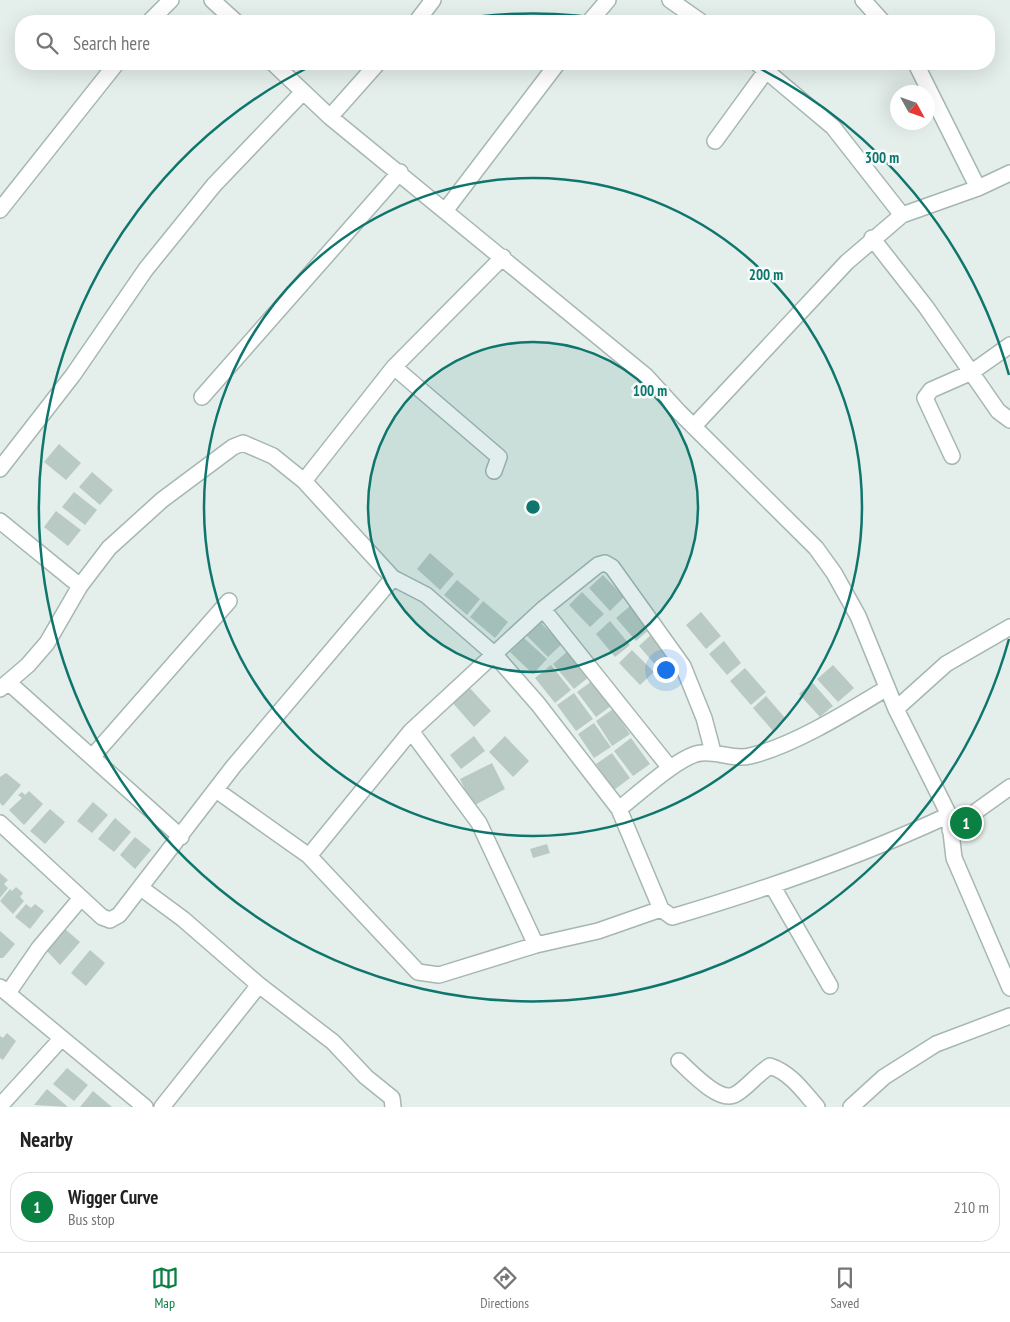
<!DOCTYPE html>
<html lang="en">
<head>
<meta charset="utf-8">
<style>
	body { margin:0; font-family:"PT Sans Narrow",sans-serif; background:#f2f2f2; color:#222 }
	.compass { position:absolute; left:890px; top:85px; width:45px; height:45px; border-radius:50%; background:#fff; box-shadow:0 5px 20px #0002; rotate:130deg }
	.you { position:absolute; left:665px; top:669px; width:18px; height:18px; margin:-12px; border:4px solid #fff; border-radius:50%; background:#1a73e8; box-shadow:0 0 0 8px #1a73e833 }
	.badge { display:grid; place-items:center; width:32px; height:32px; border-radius:50%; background:#0b8043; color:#fff; font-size:16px; font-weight:700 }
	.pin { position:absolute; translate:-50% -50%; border:2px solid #fff; box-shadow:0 1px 5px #0006 }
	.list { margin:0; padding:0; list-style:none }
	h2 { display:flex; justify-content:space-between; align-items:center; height:65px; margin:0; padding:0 20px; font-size:21px }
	h2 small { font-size:16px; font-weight:400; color:#767676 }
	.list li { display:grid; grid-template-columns:32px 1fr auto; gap:15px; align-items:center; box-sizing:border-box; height:70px; margin:0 10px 10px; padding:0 10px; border:1px solid #e0e0e0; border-radius:20px }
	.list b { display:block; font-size:19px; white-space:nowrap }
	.list p { margin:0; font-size:16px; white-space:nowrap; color:#767676 }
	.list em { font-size:16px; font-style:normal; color:#767676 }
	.icon { flex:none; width:28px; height:28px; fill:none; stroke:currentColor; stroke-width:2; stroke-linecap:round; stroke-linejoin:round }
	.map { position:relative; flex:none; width:1010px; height:1107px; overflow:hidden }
	.search { position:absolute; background:#fff; box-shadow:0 5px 20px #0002; left:15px; right:15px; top:15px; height:55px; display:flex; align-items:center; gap:12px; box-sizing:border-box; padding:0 18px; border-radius:20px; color:#767676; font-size:19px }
	.sheet { height:145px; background:#fff }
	nav { display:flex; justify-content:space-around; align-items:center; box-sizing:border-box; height:70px; border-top:1px solid #e0e0e0; background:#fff; font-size:14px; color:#767676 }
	nav a { display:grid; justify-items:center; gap:2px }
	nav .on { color:#0b8043 }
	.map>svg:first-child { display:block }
	.building { fill:#b9cac4 }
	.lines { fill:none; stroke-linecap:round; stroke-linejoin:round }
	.minor-casing { stroke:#a6b7b2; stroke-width:18 }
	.minor { stroke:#fff; stroke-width:15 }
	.ring { fill:none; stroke:#0f766e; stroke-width:2.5 }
	.centre { fill:#0f766e; stroke:#f6faf8; stroke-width:2.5 }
	.ring-label { font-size:15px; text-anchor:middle; font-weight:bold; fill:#0f766e; stroke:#f6faf8; stroke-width:5; stroke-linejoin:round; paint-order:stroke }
</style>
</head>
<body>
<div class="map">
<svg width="1010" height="1107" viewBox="0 0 1010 1107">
	<rect width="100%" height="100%" fill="#e4eeea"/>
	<!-- building -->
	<path class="building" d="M 59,444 L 81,463 L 66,480 L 44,462 Z
		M 92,472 L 113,490 L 100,505 L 79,487 Z
		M 74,492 L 97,510 L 85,525 L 62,507 Z
		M 56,511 L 81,530 L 68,546 L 44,527 Z
		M 430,553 L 454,574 L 440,590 L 417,569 Z
		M 603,575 L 624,597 L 610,611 L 589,588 Z
		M 457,580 L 480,599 L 467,615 L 444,595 Z
		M 582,592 L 604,614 L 590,627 L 569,605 Z
		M 483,601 L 508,622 L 495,638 L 470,617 Z
		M 630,606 L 650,629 L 636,641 L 616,618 Z
		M 701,612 L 721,636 L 706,649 L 686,625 Z
		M 610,621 L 630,645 L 615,657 L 596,634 Z
		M 540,622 L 562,644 L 548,657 L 526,635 Z
		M 653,633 L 673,657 L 659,669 L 639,646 Z
		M 524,638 L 547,659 L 533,674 L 510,652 Z
		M 724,641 L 741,663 L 727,675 L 709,654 Z
		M 569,650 L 590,676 L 574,689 L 553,664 Z
		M 632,650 L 654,672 L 640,685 L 619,663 Z
		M 551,665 L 571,690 L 555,703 L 535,678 Z
		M 833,665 L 854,688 L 838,702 L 817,679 Z
		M 745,668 L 766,692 L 751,705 L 730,681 Z
		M 592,681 L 611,706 L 596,717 L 577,692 Z
		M 812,682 L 833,706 L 820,717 L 799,694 Z
		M 467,685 L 491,711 L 474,727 L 451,701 Z
		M 574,693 L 593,719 L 576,731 L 557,705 Z
		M 766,696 L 786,719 L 773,731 L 753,708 Z
		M 613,709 L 630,734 L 612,746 L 596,721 Z
		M 594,723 L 611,747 L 594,758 L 578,734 Z
		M 474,736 L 485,751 L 461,769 L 450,755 Z
		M 505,736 L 529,761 L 513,777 L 489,752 Z
		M 631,738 L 650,764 L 633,776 L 614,751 Z
		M 612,753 L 630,778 L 614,790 L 596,764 Z
		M 492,763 L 505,789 L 473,806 L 460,779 Z
		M 6,773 L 21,785 L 3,806 L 0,803 L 0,777 Z
		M 29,791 L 43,804 L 24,825 L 9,810 L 22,798 L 18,795 L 22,792 L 25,795 Z
		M 93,802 L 108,815 L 92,833 L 77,821 Z
		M 50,809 L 65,822 L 45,844 L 30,831 Z
		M 115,818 L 131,832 L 114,852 L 98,839 Z
		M 135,837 L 151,850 L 135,869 L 120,855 Z
		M 547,844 L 550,853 L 533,858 L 530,849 Z
		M 0,873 L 8,880 L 4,884 L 8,888 L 0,898 Z
		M 16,887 L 23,893 L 20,897 L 24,901 L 13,914 L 0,901 L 10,889 L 12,891 Z
		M 26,904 L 31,908 L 35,904 L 44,911 L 30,929 L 15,917 Z
		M 65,929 L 80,942 L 60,965 L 47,951 Z
		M 0,931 L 15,944 L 3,958 L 0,958 Z
		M 90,950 L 105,963 L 86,986 L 71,973 Z
		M 7,1033 L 16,1041 L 3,1060 L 0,1058 L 0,1036 L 3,1038 Z
		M 67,1068 L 88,1085 L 74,1101 L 53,1084 Z
		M 47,1089 L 68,1107 L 34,1105 Z
		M 93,1091 L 112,1107 L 80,1107 Z"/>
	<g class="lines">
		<defs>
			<path id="minor" d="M 212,0 L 235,21
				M 670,0 L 700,21
				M 863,0 L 882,21
				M 150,21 L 171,0
				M 417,21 L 433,0
				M 590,21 L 608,0
				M 274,64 L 330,117 L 646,376 L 679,412 L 816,548 L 834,573 L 858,616 L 896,709 L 949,815 L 954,858 L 1010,988
				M 758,64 L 833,127 L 902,215
				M 916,64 L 978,188
				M 330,117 L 377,64
				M 715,141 L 766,71
				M 0,210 L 116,64
				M 445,211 L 557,64
				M 872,238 L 926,307 L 998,411 L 1010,420
				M 394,367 L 499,457 L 494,471
				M 202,397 L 400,172
				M 694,426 L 847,262 L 902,215 L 978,188 L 1010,173
				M 952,456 L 925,398 L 931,390 L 972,372 L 1010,345
				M 0,469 L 73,375 L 146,269 L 214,185 L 303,92
				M 304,481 L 394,367 L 503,257
				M 0,521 L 80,586
				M 543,609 L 670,768
				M 8,682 L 181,837
				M 0,689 L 28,665 L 47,643 L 80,586 L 109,548 L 162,500 L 233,447 L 243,443 L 273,456 L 304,481 L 393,578 L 426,595 L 495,655 L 538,704 L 619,809 L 661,909 L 672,917 C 767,889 859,857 949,815
				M 896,709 L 946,664 L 1010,627
				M 411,731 L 479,823 L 536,945
				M 93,756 L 229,601
				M 216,790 L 309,856 L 418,972 L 439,975 L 536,945 L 598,931 L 661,909
				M 619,809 C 637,795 680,755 701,753 C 717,751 734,760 750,756 C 793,746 849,711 887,688
				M 0,823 L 102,917 L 110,920 L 119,915 L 233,767 L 393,578
				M 950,830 L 1010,787
				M 309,856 L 411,731 L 543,609 L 598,565 L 605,563 L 612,567 L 683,666 L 704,718 L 713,752
				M 773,887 L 830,986
				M 141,888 L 183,919 L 259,985 L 333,1042 L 366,1077 L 392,1098 L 393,1107
				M 0,987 L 145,1107
				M 8,993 L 39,948 L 81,898
				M 679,1061 C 690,1071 718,1102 734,1095 C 744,1091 758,1073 770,1066 C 791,1073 803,1091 817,1107
				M 0,1106 L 61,1039
				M 162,1107 L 259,985
				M 851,1107 L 884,1077 L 936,1044 L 1010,1016"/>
		</defs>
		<!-- minor casing -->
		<use href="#minor" class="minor-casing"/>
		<!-- minor -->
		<use href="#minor" class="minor"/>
	</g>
	<!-- distance rings -->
	<circle cx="533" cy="507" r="165" fill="#0f766e" fill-opacity=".12"/>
	<g class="ring">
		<circle cx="533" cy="507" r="165"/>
		<circle cx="533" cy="507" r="329"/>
		<path d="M1009 639A494 494 0 1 1 313 65M447 21A494 494 0 0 1 619 21M753 65A494 494 0 0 1 1009 375"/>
	</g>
	<circle cx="533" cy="507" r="8" class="centre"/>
	<g class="ring-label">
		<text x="882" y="163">300 m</text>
		<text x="766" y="280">200 m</text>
		<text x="650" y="396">100 m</text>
	</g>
</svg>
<svg class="compass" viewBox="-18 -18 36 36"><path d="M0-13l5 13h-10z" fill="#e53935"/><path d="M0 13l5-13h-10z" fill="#767676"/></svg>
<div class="you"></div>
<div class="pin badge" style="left:966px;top:823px">1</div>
<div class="search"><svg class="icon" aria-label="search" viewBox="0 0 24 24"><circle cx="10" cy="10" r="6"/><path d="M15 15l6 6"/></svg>Search here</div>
</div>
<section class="sheet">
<h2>Nearby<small></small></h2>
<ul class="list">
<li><span class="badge">1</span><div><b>Wigger Curve</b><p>Bus stop</p></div><em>210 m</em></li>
</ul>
</section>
<nav>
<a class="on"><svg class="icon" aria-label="map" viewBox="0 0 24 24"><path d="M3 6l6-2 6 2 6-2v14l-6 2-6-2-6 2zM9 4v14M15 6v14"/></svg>Map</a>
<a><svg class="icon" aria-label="directions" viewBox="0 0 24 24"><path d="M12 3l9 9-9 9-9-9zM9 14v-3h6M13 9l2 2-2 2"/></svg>Directions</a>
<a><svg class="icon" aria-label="saved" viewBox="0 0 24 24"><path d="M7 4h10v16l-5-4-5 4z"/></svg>Saved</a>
</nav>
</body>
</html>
